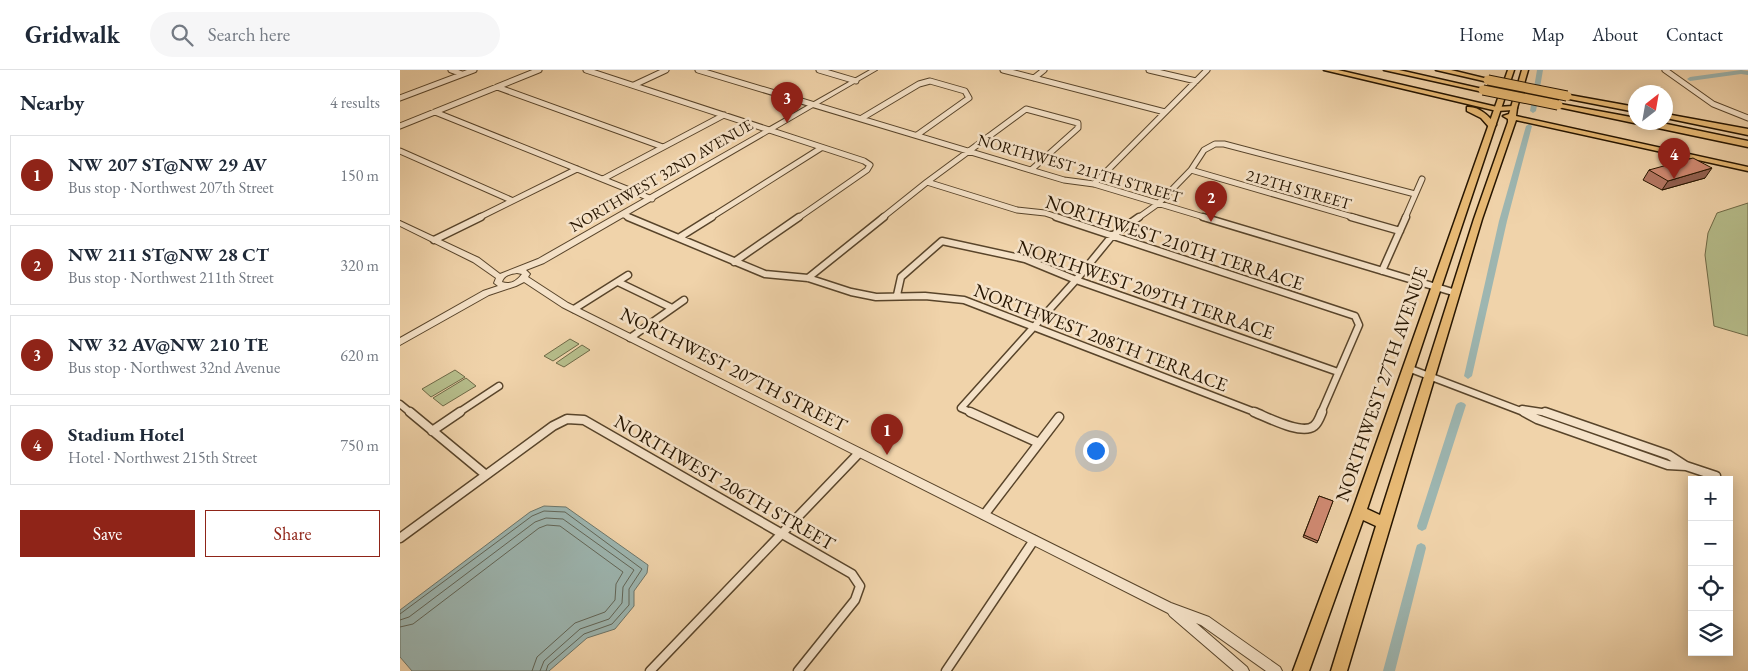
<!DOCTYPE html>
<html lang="en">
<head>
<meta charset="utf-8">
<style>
	body { margin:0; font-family:"EB Garamond",serif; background:#f6f6f7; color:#1f2937 }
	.controls { position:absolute; right:15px; bottom:15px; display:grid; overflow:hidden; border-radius:0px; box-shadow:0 2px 12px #0003 }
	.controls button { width:45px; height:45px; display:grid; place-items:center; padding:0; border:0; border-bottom:1px solid #e0e1e3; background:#fff; color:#1f2937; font:25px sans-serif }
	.compass { position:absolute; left:1228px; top:15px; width:45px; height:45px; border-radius:50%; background:#fff; box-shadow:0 2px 12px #0003; rotate:31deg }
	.you { position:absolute; left:695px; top:380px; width:18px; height:18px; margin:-12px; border:4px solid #fff; border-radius:50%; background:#1a73e8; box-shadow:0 0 0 8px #1a73e833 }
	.badge { display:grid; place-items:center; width:32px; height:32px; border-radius:50%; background:#8f2418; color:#fff; font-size:16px; font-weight:700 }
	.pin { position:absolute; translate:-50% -41px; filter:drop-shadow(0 1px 2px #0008) }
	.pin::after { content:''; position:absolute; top:26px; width:18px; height:15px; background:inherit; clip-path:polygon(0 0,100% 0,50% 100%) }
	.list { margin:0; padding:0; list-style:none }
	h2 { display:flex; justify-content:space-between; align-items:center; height:65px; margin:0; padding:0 20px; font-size:21px }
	h2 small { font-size:16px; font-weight:400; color:#747a83 }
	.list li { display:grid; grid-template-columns:32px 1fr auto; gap:15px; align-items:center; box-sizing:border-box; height:80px; margin:0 10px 10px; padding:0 10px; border:1px solid #e0e1e3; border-radius:0px }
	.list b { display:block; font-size:19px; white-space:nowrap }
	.list p { margin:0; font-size:16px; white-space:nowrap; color:#747a83 }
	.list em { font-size:16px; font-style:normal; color:#747a83 }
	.actions { display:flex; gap:10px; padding:15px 20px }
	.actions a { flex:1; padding:11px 0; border:1px solid #8f2418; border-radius:0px; text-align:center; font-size:18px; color:#8f2418 }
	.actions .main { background:#8f2418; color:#fff }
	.icon { flex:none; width:28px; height:28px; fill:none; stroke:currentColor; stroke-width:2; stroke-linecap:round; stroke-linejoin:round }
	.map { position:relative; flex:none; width:1348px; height:601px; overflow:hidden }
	header { display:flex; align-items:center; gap:30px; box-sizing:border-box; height:70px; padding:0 25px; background:#fff; border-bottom:1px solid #e0e1e3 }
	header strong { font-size:24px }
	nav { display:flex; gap:28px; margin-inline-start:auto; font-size:18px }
	.search { width:350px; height:45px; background:#f6f6f7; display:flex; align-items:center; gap:12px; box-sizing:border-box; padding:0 18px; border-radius:28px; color:#747a83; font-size:19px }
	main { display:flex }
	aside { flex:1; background:#fff }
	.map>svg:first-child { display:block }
	.green { fill:#b6bd8b; stroke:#6e6946 }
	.water { fill:#9db6b1; stroke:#6d766a }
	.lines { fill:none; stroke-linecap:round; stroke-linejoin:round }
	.shore { stroke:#626658; stroke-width:1 }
	.canal { fill:#9db6b1; fill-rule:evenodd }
	.minor-far2-casing { stroke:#58442a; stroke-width:7 }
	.minor-far1-casing { stroke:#58442a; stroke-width:9 }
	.minor-casing { stroke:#58442a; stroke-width:11 }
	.tertiary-casing { stroke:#58442a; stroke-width:2 }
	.primary-casing { stroke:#261500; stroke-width:3 }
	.motorway-casing { stroke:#261500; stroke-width:3 }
	.minor-far2 { stroke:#f5e2c8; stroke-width:5 }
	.minor-far1 { stroke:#f5e2c8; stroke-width:6 }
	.minor { stroke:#f5e2c8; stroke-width:8 }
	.tertiary { fill:#f5e2c8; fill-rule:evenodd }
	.primary { fill:#e8ba75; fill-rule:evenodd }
	.motorway { fill:#e8ba75; fill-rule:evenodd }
	.motorway-bridge-casing { stroke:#261500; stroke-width:11; stroke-linecap:butt }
	.motorway-bridge { stroke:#e8ba75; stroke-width:9 }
	.wall { fill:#b57864; stroke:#261500 }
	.shaded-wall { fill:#936151; stroke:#261500 }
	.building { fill:#d28b74; stroke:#261500 }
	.labels { text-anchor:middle; stroke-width:5; stroke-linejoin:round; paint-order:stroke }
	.far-street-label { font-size:16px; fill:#261500; stroke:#f5e2c8 }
	.street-label { font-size:19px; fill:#261500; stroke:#f5e2c8 }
</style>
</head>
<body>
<header>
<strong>Gridwalk</strong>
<div class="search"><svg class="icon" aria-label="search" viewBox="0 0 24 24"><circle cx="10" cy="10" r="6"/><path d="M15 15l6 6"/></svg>Search here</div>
<nav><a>Home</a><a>Map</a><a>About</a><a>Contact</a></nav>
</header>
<main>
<aside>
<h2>Nearby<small>4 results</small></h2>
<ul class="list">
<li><span class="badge">1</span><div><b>NW 207 ST@NW 29 AV</b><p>Bus stop · Northwest 207th Street</p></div><em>150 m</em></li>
<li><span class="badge">2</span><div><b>NW 211 ST@NW 28 CT</b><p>Bus stop · Northwest 211th Street</p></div><em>320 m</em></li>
<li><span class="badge">3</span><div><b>NW 32 AV@NW 210 TE</b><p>Bus stop · Northwest 32nd Avenue</p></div><em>620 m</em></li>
<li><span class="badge">4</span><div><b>Stadium Hotel</b><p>Hotel · Northwest 215th Street</p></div><em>750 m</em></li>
</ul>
<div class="actions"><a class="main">Save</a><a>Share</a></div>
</aside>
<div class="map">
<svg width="1348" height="601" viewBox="0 0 1348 601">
	<rect width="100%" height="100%" fill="#f0d3aa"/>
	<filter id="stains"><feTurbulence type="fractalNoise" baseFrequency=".004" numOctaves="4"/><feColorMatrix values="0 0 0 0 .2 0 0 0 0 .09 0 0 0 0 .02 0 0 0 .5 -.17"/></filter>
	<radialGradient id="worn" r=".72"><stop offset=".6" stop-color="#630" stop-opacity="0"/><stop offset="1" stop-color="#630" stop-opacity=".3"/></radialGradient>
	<!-- green -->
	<path class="green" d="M 1348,133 L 1348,266 L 1314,256 L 1305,185 L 1308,163 L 1317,143 Z
		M 170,269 L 179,274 L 153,291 L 144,286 Z
		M 182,275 L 190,280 L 164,297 L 156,293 Z
		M 55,300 L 65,307 L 31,327 L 22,319 Z
		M 66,308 L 76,316 L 43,336 L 33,328 Z"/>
	<!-- water -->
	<path class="water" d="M 144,436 L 166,437 L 248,495 L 247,503 L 234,521 L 234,536 L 215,559 L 187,568 L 149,601 L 12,601 L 0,587 L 0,540 L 130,442 Z"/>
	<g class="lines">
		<!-- shore -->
		<path class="shore" d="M 0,544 L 132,446 L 144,441 L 165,442 L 242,499 L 229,519 L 229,535 L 212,554 L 184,564 L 148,595 L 146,601
			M 0,550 L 9,547 L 135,452 L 146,448 L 163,449 L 234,500 L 223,517 L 222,533 L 209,549 L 180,559 L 144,591 L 140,601
			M 0,557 L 13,554 L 139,458 L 147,455 L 160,456 L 223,502 L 216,514 L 215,530 L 205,542 L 175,553 L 137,587 L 132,601"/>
		<!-- canal -->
		<path class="canal" d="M 1137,0 L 1143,0 L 1136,41 L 1133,43 L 1130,41 Z
			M 1341,0 L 1348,1 L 1348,5 L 1341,4 L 1290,11 L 1287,9 L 1290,7 Z
			M 1129,54 L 1132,56 L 1107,151 L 1072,306 L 1068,309 L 1064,306 L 1099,151 L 1126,56 Z
			M 1061,332 L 1064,333 L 1066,335 L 1027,456 L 1026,459 L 1022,461 L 1018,459 L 1017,456 L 1056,335 L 1058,333 Z
			M 1021,473 L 1025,475 L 1026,478 L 995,601 L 983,601 L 1016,478 L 1017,475 Z"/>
		<defs>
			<path id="minor-far2" d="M 51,0 L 62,4
				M 186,0 L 464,91 L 470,95 L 467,100 L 398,148
				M 298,0 L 664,110 L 694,114 L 807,148
				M 419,0 L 456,11
				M 603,0 L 765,42
				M 749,0 L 796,11
				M 1265,0 L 1313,34 L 1348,48
				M 634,8 L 644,0
				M 234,15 L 266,0
				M 97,17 L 263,77
				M 0,28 L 74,0
				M 35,42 L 252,129
				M 462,48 L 519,14 L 530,11 L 565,21 L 569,28 L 517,65
				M 0,56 L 139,0
				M 0,81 L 111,130
				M 791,100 L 956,148
				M 203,109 L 324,45
				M 527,112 L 617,140 L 645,143 L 660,148
				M 694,114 L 807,0
				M 224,145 L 231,148
				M 78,148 L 177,99
				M 310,148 L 421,78
				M 482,148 L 527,112 L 626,39 L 678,53 L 678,58 L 631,100
				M 738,148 L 759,133 L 791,100 L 804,80 L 815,74 L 824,74 L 1015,124
				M 1005,148 L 1022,109"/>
			<path id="minor-far1" d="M 228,147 L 365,204 L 408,208 L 451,222 L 476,227 L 525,226 L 564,230 L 857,343
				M 656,147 L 955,246 L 959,255 L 921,343
				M 803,147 L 1056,223
				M 951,147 L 1000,161
				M 280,167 L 312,147
				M 34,170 L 81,147
				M 334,192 L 399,147
				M 982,201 L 1006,147
				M 408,208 L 484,147
				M 218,212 L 272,238
				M 497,225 L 501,207 L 542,171 L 625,189 L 676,210 L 938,302
				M 174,239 L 228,205
				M 230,268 L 284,230
				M 1008,298 L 1126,343
				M 0,334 L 11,343
				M 1122,339 L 1148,343
				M 58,343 L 99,316
				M 573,343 L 561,338 L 676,210 L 712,166 L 739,147"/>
			<path id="minor" d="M 10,342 L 86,405
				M 570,342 L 639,373
				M 854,342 C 867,347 902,366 914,356 C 918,353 920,347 922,342
				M 1124,342 L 1137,349 L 1268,395 L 1286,396
				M 1145,342 L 1269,385 L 1286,396 L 1316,406
				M 32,361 L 60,342
				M 584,445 L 659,347
				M 0,468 L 153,356 L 167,349 L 184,350 L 452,504 L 460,516 L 455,530 L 398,601
				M 250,601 L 459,383
				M 546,601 L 634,470"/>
			<path id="tertiary" d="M 470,0 L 477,0 L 144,193 L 126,200 L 130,204 L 128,207 L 168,233 L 771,533 L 809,547 L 880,597 L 882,601 L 866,601 L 801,555 L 796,553 L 847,597 L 849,601 L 834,601 L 770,546 L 768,543 L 162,237 L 124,212 L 116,216 L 89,225 L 0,275 L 0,268 L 83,221 L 98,216 L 94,213 L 96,208 L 73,192 L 0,156 L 0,151 L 79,188 L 100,204 L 138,189 ZM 117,203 L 122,204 C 117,211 110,215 102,212 C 104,205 111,204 117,203 Z"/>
			<path id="primary" d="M 1108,0 L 1114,0 L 967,439 L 980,445 L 1074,149 L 1108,52 L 1108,49 L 1103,46 L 1109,44 L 1122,0 L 1128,0 L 1117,38 L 1116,46 L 1348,97 L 1348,101 L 1116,50 L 1082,149 L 947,601 L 931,601 L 976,456 L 963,450 L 909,601 L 893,601 L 952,442 Z"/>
			<path id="motorway" d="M 924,0 L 938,0 L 1097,37 L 1113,36 L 1117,38 L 1113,40 L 1097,41 Z
				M 984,0 L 999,0 L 1087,20 L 1083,22 Z
				M 1036,0 L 1051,0 L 1092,10 L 1088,12 Z
				M 1164,24 L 1236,37 L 1236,42 L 1164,28 Z
				M 1155,33 L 1236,48 L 1236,52 L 1257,52 L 1348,71 L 1348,77 L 1158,37 L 1154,35 Z
				M 1067,37 C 1079,36 1089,46 1096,55 L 1089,57 L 1081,48 L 1067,41 Z
				M 1266,44 L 1348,59 L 1348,65 L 1266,48 Z"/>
		</defs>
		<!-- minor-far2 casing -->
		<use href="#minor-far2" class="minor-far2-casing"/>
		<!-- minor-far1 casing -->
		<use href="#minor-far1" class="minor-far1-casing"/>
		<!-- minor casing -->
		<use href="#minor" class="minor-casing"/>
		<!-- tertiary casing -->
		<use href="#tertiary" class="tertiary-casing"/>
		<!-- primary casing -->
		<use href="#primary" class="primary-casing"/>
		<!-- motorway casing -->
		<use href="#motorway" class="motorway-casing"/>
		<!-- minor-far2 -->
		<use href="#minor-far2" class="minor-far2"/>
		<!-- minor-far1 -->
		<use href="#minor-far1" class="minor-far1"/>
		<!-- minor -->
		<use href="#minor" class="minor"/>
		<!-- tertiary -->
		<use href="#tertiary" class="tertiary"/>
		<!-- primary -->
		<use href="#primary" class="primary"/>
		<!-- motorway -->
		<use href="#motorway" class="motorway"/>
		<defs>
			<path id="motorway-bridge" d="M 1088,10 L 1167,26
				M 1083,20 L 1158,35"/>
		</defs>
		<!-- motorway-bridge casing -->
		<use href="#motorway-bridge" class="motorway-bridge-casing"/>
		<!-- motorway-bridge -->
		<use href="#motorway-bridge" class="motorway-bridge"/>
	</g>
	<!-- wall -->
	<path class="wall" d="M 1249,100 L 1305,108 L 1262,120 L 1243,110 Z
		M 919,426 L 933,431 L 917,473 L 903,467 Z"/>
	<!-- shaded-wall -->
	<path class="shaded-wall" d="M 1312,98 L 1305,108 L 1262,120 L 1268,111 Z"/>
	<!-- building -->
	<path class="building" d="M 1293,88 L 1312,98 L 1268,111 L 1249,100 Z
		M 919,426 L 933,431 L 918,471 L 904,465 Z"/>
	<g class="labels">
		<!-- far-street labels -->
		<g class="far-street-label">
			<text transform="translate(680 98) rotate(16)" y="6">NORTHWEST 211TH STREET</text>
			<text transform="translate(261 105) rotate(-30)" y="6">NORTHWEST 32ND AVENUE</text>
			<text transform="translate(899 119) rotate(16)" y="6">212TH STREET</text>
		</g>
		<!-- street labels -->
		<g class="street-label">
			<text transform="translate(775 172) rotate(18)" y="7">NORTHWEST 210TH TERRACE</text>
			<text transform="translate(746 219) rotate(19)" y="7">NORTHWEST 209TH TERRACE</text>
			<text transform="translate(701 267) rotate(21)" y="7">NORTHWEST 208TH TERRACE</text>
			<text transform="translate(334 299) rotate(27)" y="7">NORTHWEST 207TH STREET</text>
			<text transform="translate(981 314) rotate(-71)" y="7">NORTHWEST 27TH AVENUE</text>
			<text transform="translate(325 412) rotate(30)" y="7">NORTHWEST 206TH STREET</text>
		</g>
	</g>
	<rect width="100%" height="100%" filter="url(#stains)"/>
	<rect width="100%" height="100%" fill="url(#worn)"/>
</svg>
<div class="controls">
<button>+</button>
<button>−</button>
<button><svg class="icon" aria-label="locate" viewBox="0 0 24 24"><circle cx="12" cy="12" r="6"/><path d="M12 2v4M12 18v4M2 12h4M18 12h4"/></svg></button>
<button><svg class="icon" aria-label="layers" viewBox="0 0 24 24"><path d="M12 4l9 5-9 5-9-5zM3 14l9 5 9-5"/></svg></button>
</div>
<svg class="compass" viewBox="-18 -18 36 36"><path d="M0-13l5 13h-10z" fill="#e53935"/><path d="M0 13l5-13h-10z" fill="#747a83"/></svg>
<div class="you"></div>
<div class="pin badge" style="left:487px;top:385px">1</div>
<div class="pin badge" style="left:811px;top:152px">2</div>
<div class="pin badge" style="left:387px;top:53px">3</div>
<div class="pin badge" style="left:1274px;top:109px">4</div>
</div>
</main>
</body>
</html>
